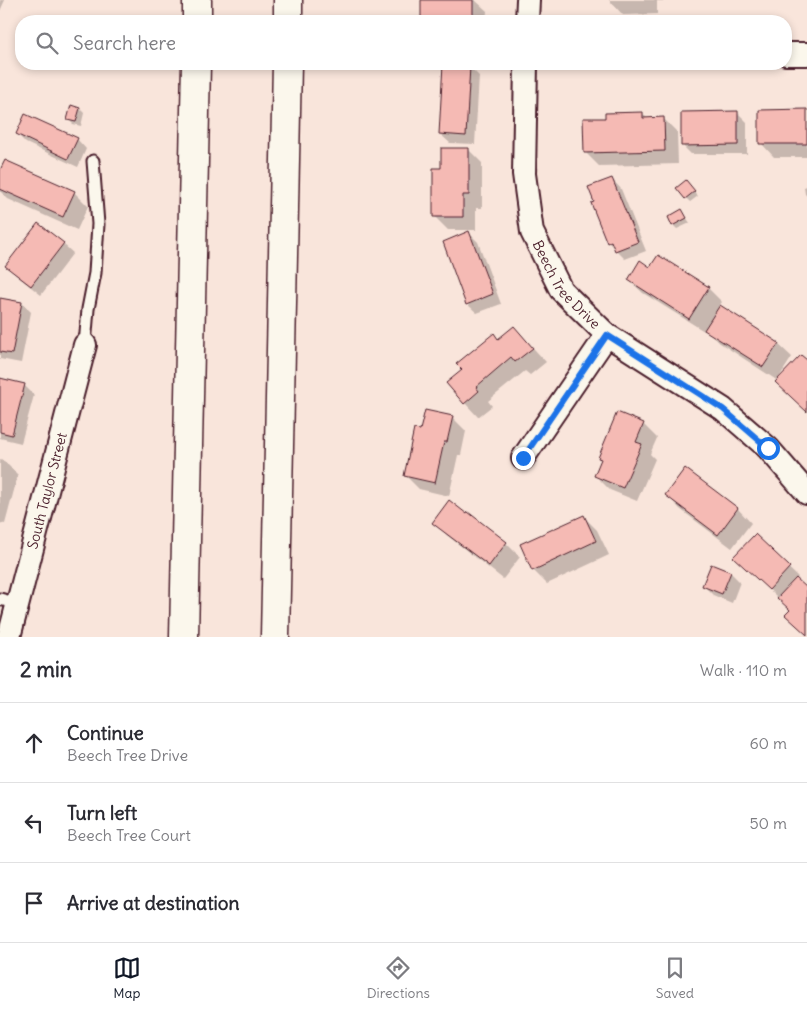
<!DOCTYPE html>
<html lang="en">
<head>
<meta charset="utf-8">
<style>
	body { margin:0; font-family:Delius,sans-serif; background:#f7f7f7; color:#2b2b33 }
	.stop { position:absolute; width:15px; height:15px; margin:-11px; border:4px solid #1a73e8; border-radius:50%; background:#fff }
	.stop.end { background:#1a73e8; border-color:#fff; box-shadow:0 1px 5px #0008 }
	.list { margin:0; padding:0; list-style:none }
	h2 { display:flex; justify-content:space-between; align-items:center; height:65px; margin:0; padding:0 20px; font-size:21px }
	h2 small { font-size:16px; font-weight:400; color:#7c7c81 }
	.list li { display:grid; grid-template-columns:32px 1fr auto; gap:15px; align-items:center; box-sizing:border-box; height:80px; padding:0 20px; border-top:1px solid #e1e1e2 }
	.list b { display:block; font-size:19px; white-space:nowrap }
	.list p { margin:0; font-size:16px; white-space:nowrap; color:#7c7c81 }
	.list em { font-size:16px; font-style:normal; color:#7c7c81 }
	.icon { flex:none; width:28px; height:28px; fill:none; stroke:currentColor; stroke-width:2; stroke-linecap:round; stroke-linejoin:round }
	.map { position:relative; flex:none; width:807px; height:637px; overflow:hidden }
	.search { position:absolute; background:#fff; box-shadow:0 2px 8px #0003; left:15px; right:15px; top:15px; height:55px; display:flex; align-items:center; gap:12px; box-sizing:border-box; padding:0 18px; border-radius:20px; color:#7c7c81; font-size:19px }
	.sheet { height:305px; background:#fff }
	nav { display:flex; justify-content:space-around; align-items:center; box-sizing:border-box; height:70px; border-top:1px solid #e1e1e2; background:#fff; font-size:14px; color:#7c7c81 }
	nav a { display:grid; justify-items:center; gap:2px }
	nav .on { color:#111827 }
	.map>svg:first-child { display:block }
	.shadow { fill:#0003 }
	.building { fill:#f5bab4; stroke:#4a1f2b }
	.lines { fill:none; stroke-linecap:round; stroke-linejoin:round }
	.lane-casing { stroke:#4a1f2b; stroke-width:15 }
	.street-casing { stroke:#4a1f2b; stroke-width:26 }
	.highway-casing { stroke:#4a1f2b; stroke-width:31 }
	.lane { stroke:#fbf7ec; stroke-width:11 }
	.street { stroke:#fbf7ec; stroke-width:22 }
	.highway { stroke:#fbf7ec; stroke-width:28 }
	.route { stroke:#1a73e8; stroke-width:6 }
	.labels { text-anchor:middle; stroke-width:5; stroke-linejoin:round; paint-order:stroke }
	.street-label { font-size:14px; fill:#4a1f2b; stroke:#fbf7ec }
</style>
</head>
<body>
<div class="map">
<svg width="807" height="637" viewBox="0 0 807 637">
	<rect width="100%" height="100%" fill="#f9e5db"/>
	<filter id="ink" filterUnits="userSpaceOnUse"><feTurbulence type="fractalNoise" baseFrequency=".02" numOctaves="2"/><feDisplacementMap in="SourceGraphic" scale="10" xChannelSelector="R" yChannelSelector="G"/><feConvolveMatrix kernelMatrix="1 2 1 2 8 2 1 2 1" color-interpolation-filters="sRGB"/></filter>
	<g filter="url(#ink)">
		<!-- shadow -->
		<path class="shadow" d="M 0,0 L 5,0 L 0,11 Z
			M 423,0 L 475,0 L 487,11 L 486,21 L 422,21 Z
			M 609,0 L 671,0 L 671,1 L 657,1 L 657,14 L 623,15 Z
			M 470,67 L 479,76 L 475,144 L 450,143 L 440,134 Z
			M 80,109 L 84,113 L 81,126 L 73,124 L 68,119 Z
			M 807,111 L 807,157 L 774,157 L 761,143 Z
			M 737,112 L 747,122 L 747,154 L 691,154 L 682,145 Z
			M 643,114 L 648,119 L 664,119 L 677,132 L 678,164 L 599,166 L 585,152 L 607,119 Z
			M 17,134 L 77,139 L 86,149 L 78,167 L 26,143 Z
			M 469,150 L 482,163 L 482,208 L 476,208 L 476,230 L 448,230 L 434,216 L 442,170 Z
			M 0,173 L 74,192 L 88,206 L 77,230 L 8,199 L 0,191 Z
			M 612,179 L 621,189 L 646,251 L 625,259 L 608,242 L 596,202 Z
			M 685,182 L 698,196 L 690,202 L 686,198 Z
			M 807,186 L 807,196 L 805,194 L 804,187 Z
			M 682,211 L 690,223 L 677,229 L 673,225 Z
			M 38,225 L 63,244 L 73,253 L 41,295 L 16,275 L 6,266 Z
			M 469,233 L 478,242 L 501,304 L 477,313 L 467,304 Z
			M 651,269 L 708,288 L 722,302 L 719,306 L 778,344 L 792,357 L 778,379 L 779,380 L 807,362 L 807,411 L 778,381 L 720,343 L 705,329 L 704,331 L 643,293 L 629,280 Z
			M 0,299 L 22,303 L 31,312 L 21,363 L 0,359 Z
			M 514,327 L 546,362 L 530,375 L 525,371 L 488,401 L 492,406 L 478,417 L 465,403 L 463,370 L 494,335 L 499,340 Z
			M 0,379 L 24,385 L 34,395 L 21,443 L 0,438 Z
			M 452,417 L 466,431 L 461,455 L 458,455 L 449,496 L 419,489 L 405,475 L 421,432 Z
			M 643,424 L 657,438 L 650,454 L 655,459 L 637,501 L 610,490 L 596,476 L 602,460 L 600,458 Z
			M 0,460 L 4,461 L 18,475 L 5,524 L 0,523 Z
			M 686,470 L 738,509 L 751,523 L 732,548 L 680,509 L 667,495 Z
			M 583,516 L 597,530 L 609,555 L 547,584 L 533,570 Z
			M 434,523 L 506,543 L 520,557 L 503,579 L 448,536 Z
			M 755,536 L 798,577 L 796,579 L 807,589 L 807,635 L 791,610 L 744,566 Z
			M 731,573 L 740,582 L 732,603 L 713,595 L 704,586 Z"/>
		<!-- building -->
		<path class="building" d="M 421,0 L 473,0 L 473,21 L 421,21 Z
			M 443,64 L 470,66 L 466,136 L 439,134 Z
			M 71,105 L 80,108 L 76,122 L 67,120 Z
			M 807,109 L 807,144 L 759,144 L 759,110 Z
			M 738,111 L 738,145 L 681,146 L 681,112 Z
			M 643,112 L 643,118 L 664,117 L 665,151 L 584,153 L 583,118 L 605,118 L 605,113 Z
			M 25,114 L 78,138 L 68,159 L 16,134 Z
			M 441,148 L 469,148 L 469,195 L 463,195 L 463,217 L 433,217 L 433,168 L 441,168 Z
			M 5,160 L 75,191 L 63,217 L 0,189 L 0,170 Z
			M 612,178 L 638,242 L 615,251 L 611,241 L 607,243 L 591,203 L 594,202 L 588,187 Z
			M 686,180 L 695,191 L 685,199 L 676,188 Z
			M 682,209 L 687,218 L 672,226 L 668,217 Z
			M 38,223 L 64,243 L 31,286 L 5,266 Z
			M 469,231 L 493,294 L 466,305 L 443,242 Z
			M 658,255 L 709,287 L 689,319 L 628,280 L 640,260 L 650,267 Z
			M 0,298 L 22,302 L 12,354 L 0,352 Z
			M 720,305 L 779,343 L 763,367 L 704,330 Z
			M 514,326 L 533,348 L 515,362 L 511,357 L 476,387 L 479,391 L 464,404 L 446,383 L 462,370 L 456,364 L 494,333 L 498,339 Z
			M 801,355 L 807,360 L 807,412 L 775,382 Z
			M 0,378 L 25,384 L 12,435 L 0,432 Z
			M 425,410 L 453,416 L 447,442 L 444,442 L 435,483 L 404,476 L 414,429 L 420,430 Z
			M 617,412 L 644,423 L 636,442 L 642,444 L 623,488 L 594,476 L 601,459 L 598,458 Z
			M 685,468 L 738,508 L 718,535 L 665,495 Z
			M 449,500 L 467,514 L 468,512 L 507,542 L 489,566 L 432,523 Z
			M 584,515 L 596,541 L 532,571 L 520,544 Z
			M 755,534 L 790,567 L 769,590 L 733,557 Z
			M 711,564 L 731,572 L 722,594 L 702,586 Z
			M 796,578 L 807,588 L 807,635 L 785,615 L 790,610 L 777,598 Z"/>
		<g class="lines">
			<defs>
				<path id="lane" d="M 85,345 L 88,309 L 95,273 L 98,224 L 93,161
					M 0,599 L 18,604"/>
				<g id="street">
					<path d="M 527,21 L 528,0"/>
					<path d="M 786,54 L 807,54"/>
					<path id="s1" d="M 526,64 L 524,174 L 532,232 L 561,290 L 607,335 L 723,409 L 768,448 L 807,493"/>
					<path d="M 523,458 L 607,335"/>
					<path id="s2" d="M 9,637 L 85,345"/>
				</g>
				<path id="highway" d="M 197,21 L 197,0
					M 288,21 L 288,0
					M 184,637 L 196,64
					M 275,637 L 287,64"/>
			</defs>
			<!-- lane casing -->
			<use href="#lane" class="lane-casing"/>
			<!-- street casing -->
			<use href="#street" class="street-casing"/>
			<!-- highway casing -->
			<use href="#highway" class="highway-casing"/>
			<!-- lane -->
			<use href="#lane" class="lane"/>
			<!-- street -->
			<use href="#street" class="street"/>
			<!-- highway -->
			<use href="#highway" class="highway"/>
		</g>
	</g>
	<g class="lines" filter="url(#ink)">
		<!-- route -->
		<path class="route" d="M 523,458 L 607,335 L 723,409 L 768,448"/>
	</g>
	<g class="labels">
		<!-- street labels -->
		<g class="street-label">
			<text dy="5" stroke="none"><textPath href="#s1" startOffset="232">Beech Tree Drive</textPath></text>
			<text dy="5" stroke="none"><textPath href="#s2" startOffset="151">South Taylor Street</textPath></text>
		</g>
	</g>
</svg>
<div class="stop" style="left:768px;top:448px"></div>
<div class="stop end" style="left:523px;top:458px"></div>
<div class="search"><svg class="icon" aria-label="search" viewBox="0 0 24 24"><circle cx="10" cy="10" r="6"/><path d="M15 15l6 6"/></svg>Search here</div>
</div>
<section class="sheet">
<h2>2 min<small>Walk · 110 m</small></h2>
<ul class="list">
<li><svg class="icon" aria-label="ahead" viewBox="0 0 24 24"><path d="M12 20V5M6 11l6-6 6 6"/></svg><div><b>Continue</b><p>Beech Tree Drive</p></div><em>60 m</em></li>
<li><svg class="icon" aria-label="left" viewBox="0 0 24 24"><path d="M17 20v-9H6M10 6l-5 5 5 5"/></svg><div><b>Turn left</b><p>Beech Tree Court</p></div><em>50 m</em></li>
<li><svg class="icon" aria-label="arrive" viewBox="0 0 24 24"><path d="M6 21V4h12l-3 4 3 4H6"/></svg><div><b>Arrive at destination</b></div></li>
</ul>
</section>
<nav>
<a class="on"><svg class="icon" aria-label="map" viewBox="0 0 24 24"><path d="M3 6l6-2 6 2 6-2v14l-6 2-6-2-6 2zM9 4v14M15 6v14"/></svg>Map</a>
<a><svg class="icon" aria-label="directions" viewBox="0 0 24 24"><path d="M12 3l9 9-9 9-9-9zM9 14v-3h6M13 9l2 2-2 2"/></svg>Directions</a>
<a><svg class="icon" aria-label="saved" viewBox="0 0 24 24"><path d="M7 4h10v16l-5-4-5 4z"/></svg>Saved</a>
</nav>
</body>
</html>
